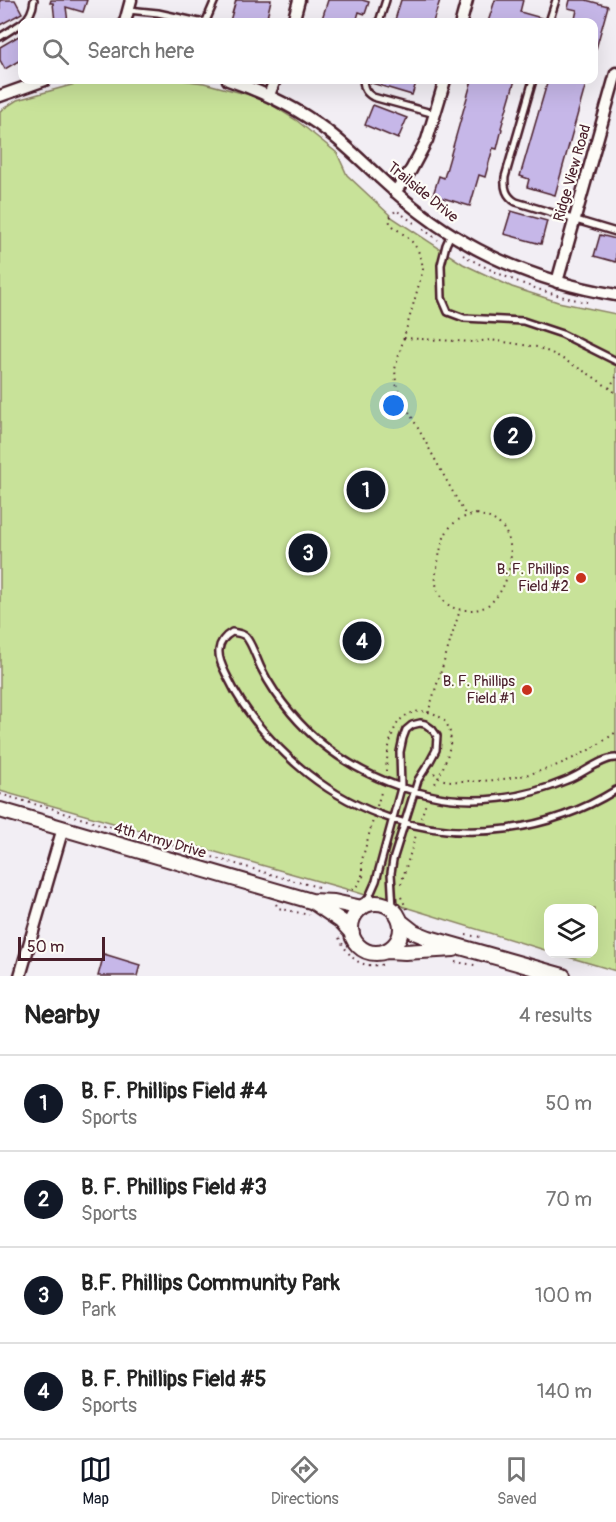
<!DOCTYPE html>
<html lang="en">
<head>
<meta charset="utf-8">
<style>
	body { margin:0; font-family:Pangolin,sans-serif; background:#f6f6f6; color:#222 }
	.controls { position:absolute; right:18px; bottom:18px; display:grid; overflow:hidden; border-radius:12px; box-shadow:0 6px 24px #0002 }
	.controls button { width:54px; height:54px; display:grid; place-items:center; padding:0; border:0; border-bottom:2px solid #e0e0e0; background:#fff; color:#222; font:30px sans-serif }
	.scale { position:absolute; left:18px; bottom:15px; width:87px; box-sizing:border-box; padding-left:6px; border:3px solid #4a1f2b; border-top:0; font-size:16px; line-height:21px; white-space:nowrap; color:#4a1f2b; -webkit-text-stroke:4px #fdfcf7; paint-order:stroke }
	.you { position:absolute; left:394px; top:406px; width:21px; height:21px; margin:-15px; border:4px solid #fff; border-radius:50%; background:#1a73e8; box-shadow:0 0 0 9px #1a73e833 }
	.badge { display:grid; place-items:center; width:39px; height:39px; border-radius:50%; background:#111827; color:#fff; font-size:20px; font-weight:700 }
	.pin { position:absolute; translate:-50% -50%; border:3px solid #fff; box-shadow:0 2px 6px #0006 }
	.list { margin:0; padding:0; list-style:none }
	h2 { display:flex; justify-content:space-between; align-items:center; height:78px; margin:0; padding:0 24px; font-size:26px }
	h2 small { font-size:20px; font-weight:400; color:#767676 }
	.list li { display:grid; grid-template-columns:39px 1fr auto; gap:18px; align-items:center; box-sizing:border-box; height:96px; padding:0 24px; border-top:2px solid #e0e0e0 }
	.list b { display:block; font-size:22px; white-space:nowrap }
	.list p { margin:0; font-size:20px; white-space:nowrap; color:#767676 }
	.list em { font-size:20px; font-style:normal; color:#767676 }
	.icon { flex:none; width:33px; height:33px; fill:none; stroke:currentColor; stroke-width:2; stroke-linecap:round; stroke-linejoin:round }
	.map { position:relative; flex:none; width:616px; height:976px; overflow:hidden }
	.search { position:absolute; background:#fff; box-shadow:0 6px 24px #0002; left:18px; right:18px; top:18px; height:66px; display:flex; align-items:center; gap:15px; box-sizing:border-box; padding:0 21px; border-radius:12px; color:#767676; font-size:22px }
	.sheet { height:462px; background:#fff }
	nav { display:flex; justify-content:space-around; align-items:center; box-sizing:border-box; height:84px; border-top:2px solid #e0e0e0; background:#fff; font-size:16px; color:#767676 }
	nav a { display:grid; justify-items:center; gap:3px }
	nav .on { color:#111827 }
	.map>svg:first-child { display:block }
	.green { fill:#c8e299; stroke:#898062; stroke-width:1.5 }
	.building { fill:#c6b7e8; stroke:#4a1f2b; stroke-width:1.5 }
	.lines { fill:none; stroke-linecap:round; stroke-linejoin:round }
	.service-casing { stroke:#4a1f2b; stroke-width:10 }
	.minor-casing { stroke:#4a1f2b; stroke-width:15 }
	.tertiary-casing { stroke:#4a1f2b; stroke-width:18 }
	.path { stroke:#4a1f2b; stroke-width:2; stroke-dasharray:1.5 4.5; stroke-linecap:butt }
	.service { stroke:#fdfcf7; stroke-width:5 }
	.minor { stroke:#fdfcf7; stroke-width:10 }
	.tertiary { stroke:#fdfcf7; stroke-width:14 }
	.poi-dot { fill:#c8321e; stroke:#fdfcf7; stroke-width:2 }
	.labels { text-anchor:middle; stroke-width:4.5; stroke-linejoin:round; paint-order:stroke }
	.street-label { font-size:15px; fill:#4a1f2b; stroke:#fdfcf7 }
	.poi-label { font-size:15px; fill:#4a1f2b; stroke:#fdfcf7; text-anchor:end }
</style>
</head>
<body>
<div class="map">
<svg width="616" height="976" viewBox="0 0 616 976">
	<rect width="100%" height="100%" fill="#f2eef4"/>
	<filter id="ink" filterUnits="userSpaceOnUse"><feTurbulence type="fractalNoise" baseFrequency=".0167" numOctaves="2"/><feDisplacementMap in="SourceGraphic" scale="12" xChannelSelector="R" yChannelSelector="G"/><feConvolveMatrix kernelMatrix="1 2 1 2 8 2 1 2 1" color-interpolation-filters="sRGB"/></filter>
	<g filter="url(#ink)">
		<!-- green -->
		<path class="green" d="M 100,80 L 181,80 L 204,83 L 261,98 L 296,120 L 337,153 L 347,175 L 393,218 L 463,264 L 512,287 L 558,302 L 616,314 L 616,971 L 558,954 L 594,954 L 594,908 L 548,908 L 548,951 L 346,889 L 0,791 L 0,111 L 17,100 L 86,81 Z"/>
		<!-- building -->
		<path class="building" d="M 0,0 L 15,0 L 22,13 L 0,25 Z
			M 51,0 L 87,0 L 83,12 L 66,7 L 68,22 L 55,22 L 53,3 L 50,3 Z
			M 236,0 L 271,0 L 266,22 L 236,22 L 230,21 Z
			M 328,0 L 362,0 L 369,2 L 365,14 L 359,12 L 356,22 L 321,22 Z
			M 401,0 L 440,0 L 433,22 L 405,22 L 395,20 Z
			M 495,0 L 523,0 L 520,12 L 545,19 L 544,22 L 488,22 Z
			M 570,0 L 586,0 L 608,6 L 596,49 L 594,48 L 594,22 L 588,22 L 575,19 L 577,10 L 568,8 Z
			M 22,34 L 22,59 L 5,69 L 0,60 L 0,47 Z
			M 368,80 L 417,80 L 412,95 L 368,82 Z
			M 472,80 L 515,80 L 501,128 L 502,129 L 497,149 L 493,148 L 485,177 L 479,175 L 470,206 L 433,195 L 439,176 L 444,178 Z
			M 548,80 L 587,80 L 555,195 L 527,187 L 529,179 L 520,176 Z
			M 373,105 L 407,118 L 398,139 L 365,125 Z
			M 511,211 L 547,221 L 541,244 L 504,234 Z
			M 600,235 L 616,239 L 616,262 L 594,256 Z
			M 104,954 L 140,965 L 137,976 L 98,976 Z"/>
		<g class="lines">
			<defs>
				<path id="service" d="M 128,10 L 158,13 L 199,22 L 206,21 L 215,0
					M 23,22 C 30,17 33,9 34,0
					M 379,22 L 386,0
					M 549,22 L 556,0
					M 0,37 L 22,23
					M 363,80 C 364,89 365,92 373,97 L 435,114
					M 533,80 L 505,177 C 504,188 506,196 516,202 L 616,232
					M 451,234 L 446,245 L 441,265 L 442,298 L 448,312 L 464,318 L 523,321 L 562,334 L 616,361
					M 616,758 C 603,757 581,775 567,780 C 525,798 475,806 429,795 C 374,782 328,757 291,713 C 280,700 269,684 261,668 C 257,660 251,641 245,636 C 241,633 236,633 232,632 C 225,636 220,641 219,650 C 218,659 223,668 227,676 C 245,714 275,747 308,774 C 332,793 362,809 392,819 C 466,843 550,831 616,790
					M 365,906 L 376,881 L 401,788 L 400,752 L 403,738 L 406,730 L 412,725 L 420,723 L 425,724 L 432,729 L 437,736 L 436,750 L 429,763 L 418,780 L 393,860 L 391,873 L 393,909"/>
				<path id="minor" d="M 125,22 L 131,0
					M 293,22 L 299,0
					M 461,22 L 467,0
					M 228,80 C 267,93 304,111 336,138 C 365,162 390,190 421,213 C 478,257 545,283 616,295
					M 269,95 L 275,80
					M 0,96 L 45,80
					M 395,192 L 411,170 L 427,140 L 445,80
					M 557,282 L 616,73
					M 20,976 L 63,828"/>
				<path id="tertiary" d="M 0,810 L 311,901 L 334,902 L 362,908
					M 313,902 L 341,921 L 352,933
					M351 928a25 25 0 1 1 50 0a25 25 0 1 1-50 0Z
					M 400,921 L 414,932 L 429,938 L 563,976
					M 387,951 L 405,952 L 454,949"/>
			</defs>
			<!-- service casing -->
			<use href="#service" class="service-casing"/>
			<!-- minor casing -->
			<use href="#minor" class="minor-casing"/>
			<!-- tertiary casing -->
			<use href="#tertiary" class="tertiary-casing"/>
			<!-- path -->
			<path class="path" d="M 414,223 L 396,210 L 389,219 L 390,223 C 395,229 403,233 409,239 C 418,247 422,258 423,270 L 395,369 L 396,384 L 402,399 L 466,516
				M 423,229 L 438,240
				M 463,255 C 501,277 544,294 587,302
				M 404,338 L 473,342 L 491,340 L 537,347 L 556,355 L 592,376 L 616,393
				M 609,388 L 616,377
				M 477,514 C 484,516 492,518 498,523 C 521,541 510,590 488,605 C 481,610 474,610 466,610 C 458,610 451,608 445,602 C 436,592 434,581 437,568 C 442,540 444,519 477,514 Z
				M 428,713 L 460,610
				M 386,771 C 387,757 389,739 396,726 C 407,705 441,707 449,729 C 455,745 441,774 433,787
				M 434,773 C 436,775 438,777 441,779 C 448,782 461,781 469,781 C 522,782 574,764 616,732
				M 0,794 L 41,806 L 49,807 L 63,813 L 287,879 L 322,888
				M 377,806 L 382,789
				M 421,818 L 426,803
				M 362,876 L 362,860 L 373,820
				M 401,884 L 416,835
				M 346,891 C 355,890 359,885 362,876 L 368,878
				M 401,897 L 408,911
				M 276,904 L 278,908 L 309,915
				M 466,935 L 481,937 L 483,939
				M 339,938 C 351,960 360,969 386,964
				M 455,962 L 475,965"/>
			<!-- service -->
			<use href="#service" class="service"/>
			<!-- minor -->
			<use href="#minor" class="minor"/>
			<!-- tertiary -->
			<use href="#tertiary" class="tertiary"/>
		</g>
	</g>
	<!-- markers -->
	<g class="poi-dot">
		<circle cx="581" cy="578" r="6"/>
		<circle cx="527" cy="690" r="6"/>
	</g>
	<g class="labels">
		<!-- street labels -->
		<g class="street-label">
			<text transform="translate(572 173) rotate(-74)" y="5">Ridge View Road</text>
			<text transform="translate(423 192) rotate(39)" y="5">Trailside Drive</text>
			<text transform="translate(160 840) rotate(16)" y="5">4th Army Drive</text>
		</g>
		<!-- poi labels -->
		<g class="poi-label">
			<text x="569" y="574">B. F. Phillips<tspan x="569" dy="17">Field #2</tspan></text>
			<text x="515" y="686">B. F. Phillips<tspan x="515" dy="17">Field #1</tspan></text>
		</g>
	</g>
</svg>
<div class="controls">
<button><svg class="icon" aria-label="layers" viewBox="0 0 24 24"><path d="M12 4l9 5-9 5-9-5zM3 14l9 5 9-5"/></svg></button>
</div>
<div class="scale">50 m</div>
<div class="you"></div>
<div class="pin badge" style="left:366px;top:490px">1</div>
<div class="pin badge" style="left:513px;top:436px">2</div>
<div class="pin badge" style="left:308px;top:553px">3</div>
<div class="pin badge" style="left:362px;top:641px">4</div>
<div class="search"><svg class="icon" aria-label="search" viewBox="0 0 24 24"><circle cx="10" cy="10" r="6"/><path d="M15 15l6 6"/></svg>Search here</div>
</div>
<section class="sheet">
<h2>Nearby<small>4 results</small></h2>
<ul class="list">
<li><span class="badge">1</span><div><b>B. F. Phillips Field #4</b><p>Sports</p></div><em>50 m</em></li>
<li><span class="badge">2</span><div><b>B. F. Phillips Field #3</b><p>Sports</p></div><em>70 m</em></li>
<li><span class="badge">3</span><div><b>B.F. Phillips Community Park</b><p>Park</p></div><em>100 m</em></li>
<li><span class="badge">4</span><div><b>B. F. Phillips Field #5</b><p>Sports</p></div><em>140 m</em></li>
</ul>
</section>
<nav>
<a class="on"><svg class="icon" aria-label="map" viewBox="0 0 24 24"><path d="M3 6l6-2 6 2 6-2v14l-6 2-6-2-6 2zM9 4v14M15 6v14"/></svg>Map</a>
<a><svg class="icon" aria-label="directions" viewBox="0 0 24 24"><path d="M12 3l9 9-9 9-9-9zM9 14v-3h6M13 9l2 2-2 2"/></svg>Directions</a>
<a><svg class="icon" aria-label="saved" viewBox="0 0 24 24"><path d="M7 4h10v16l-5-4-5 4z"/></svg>Saved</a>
</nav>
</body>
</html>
